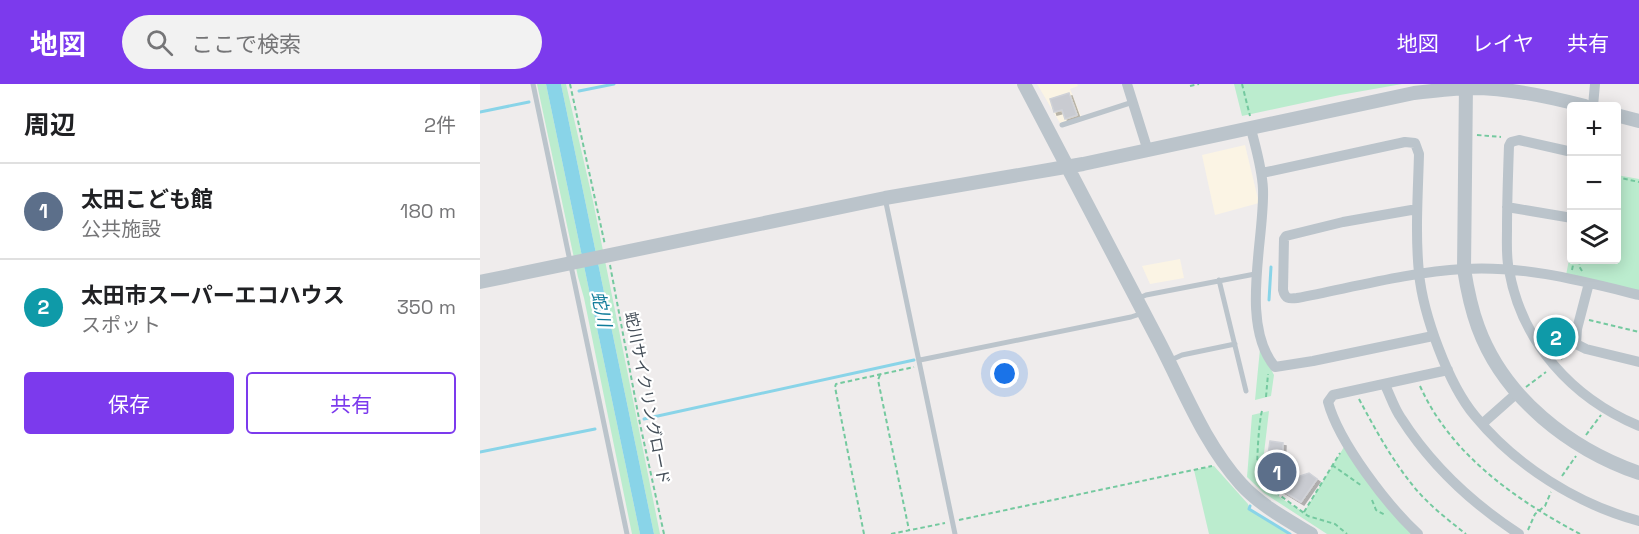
<!DOCTYPE html>
<html lang="ja">
<head>
<meta charset="utf-8">
<style>
	body { margin:0; font-family:"Space Grotesk","Noto Sans JP",sans-serif; background:#f2f2f2; color:#202124 }
	.controls { position:absolute; right:18px; top:18px; display:grid; overflow:hidden; border-radius:6px; box-shadow:0 3px 15px #0003 }
	.controls button { width:54px; height:54px; display:grid; place-items:center; padding:0; border:0; border-bottom:2px solid #e0e0e0; background:#fff; color:#202124; font:30px sans-serif }
	.you { position:absolute; left:525px; top:290px; width:21px; height:21px; margin:-15px; border:4px solid #fff; border-radius:50%; background:#1a73e8; box-shadow:0 0 0 9px #1a73e833 }
	.badge { display:grid; place-items:center; width:39px; height:39px; border-radius:50%; background:#7c3aed; color:#fff; font-size:20px; font-weight:700 }
	.pin { position:absolute; translate:-50% -50%; border:3px solid #fff; box-shadow:0 2px 6px #0006 }
	.list { margin:0; padding:0; list-style:none }
	h2 { display:flex; justify-content:space-between; align-items:center; height:78px; margin:0; padding:0 24px; font-size:26px }
	h2 small { font-size:20px; font-weight:400; color:#757577 }
	.list li { display:grid; grid-template-columns:39px 1fr auto; gap:18px; align-items:center; box-sizing:border-box; height:96px; padding:0 24px; border-top:2px solid #e0e0e0 }
	.list b { display:block; font-size:22px; white-space:nowrap }
	.list p { margin:0; font-size:20px; white-space:nowrap; color:#757577 }
	.list em { font-size:20px; font-style:normal; color:#757577 }
	.actions { display:flex; gap:12px; padding:18px 24px }
	.actions a { flex:1; padding:14px 0; border:2px solid #7c3aed; border-radius:6px; text-align:center; font-size:21px; color:#7c3aed }
	.actions .main { background:#7c3aed; color:#fff }
	.icon { flex:none; width:33px; height:33px; fill:none; stroke:currentColor; stroke-width:2; stroke-linecap:round; stroke-linejoin:round }
	.map { position:relative; flex:none; width:1159px; height:450px; overflow:hidden }
	header { display:flex; align-items:center; gap:36px; box-sizing:border-box; height:84px; padding:0 30px; background:#7c3aed; color:#fff }
	header strong { font-size:28px }
	nav { display:flex; gap:33px; margin-inline-start:auto; font-size:21px }
	.search { width:420px; height:54px; background:#f2f2f2; display:flex; align-items:center; gap:15px; box-sizing:border-box; padding:0 21px; border-radius:33px; color:#757577; font-size:22px }
	main { display:flex }
	aside { flex:1; background:#fff }
	.map>svg:first-child { display:block }
	.commercial { fill:#fbf4e4 }
	.green { fill:#bbecce }
	.water { fill:#89d4e8 }
	.lines { fill:none; stroke-linecap:round; stroke-linejoin:round }
	.stream { stroke:#89d4e8; stroke-width:3 }
	.building { fill:#c9cbd1; stroke:#d0d2d8; stroke-width:1.5; filter:url(#shadow) }
	.path { stroke:#74c99f; stroke-width:2; stroke-dasharray:4.5 3; stroke-linecap:butt }
	.service { stroke:#bbc4cb; stroke-width:5 }
	.minor { stroke:#bbc4cb; stroke-width:10 }
	.tertiary { stroke:#bbc4cb; stroke-width:14 }
	.labels { text-anchor:middle; stroke-width:4.5; stroke-linejoin:round; paint-order:stroke }
	.street-label { font-size:16px; fill:#454f59; stroke:#fff }
	.water-label { font-size:18px; font-style:italic; fill:#107c9a; stroke:#fff }
</style>
</head>
<body>
<header>
<strong>地図</strong>
<div class="search"><svg class="icon" aria-label="search" viewBox="0 0 24 24"><circle cx="10" cy="10" r="6"/><path d="M15 15l6 6"/></svg>ここで検索</div>
<nav><a>地図</a><a>レイヤ</a><a>共有</a></nav>
</header>
<main>
<aside>
<h2>周辺<small>2件</small></h2>
<ul class="list">
<li><span class="badge" style="background:#5c6f8a">1</span><div><b>太田こども館</b><p>公共施設</p></div><em>180 m</em></li>
<li><span class="badge" style="background:#0f9aa8">2</span><div><b>太田市スーパーエコハウス</b><p>スポット</p></div><em>350 m</em></li>
</ul>
<div class="actions"><a class="main">保存</a><a>共有</a></div>
</aside>
<div class="map">
<svg width="1159" height="450" viewBox="0 0 1159 450">
	<defs>
		<filter id="shadow"><feDropShadow dx="3" dy="3" stdDeviation="0" flood-color="#0004"/></filter>
	</defs>
	<rect width="100%" height="100%" fill="#efecec"/>
	<!-- commercial -->
	<path class="commercial" d="M 557,0 L 597,0 L 598,2 L 590,5 L 601,32 L 580,39 Z
		M 765,61 L 779,119 L 735,131 L 722,71 Z
		M 700,175 L 704,194 L 670,200 L 662,182 Z"/>
	<!-- green -->
	<path class="green" d="M 57,0 L 66,0 L 160,450 L 152,450 L 104,214 L 98,193 Z
		M 81,0 L 86,0 L 113,117 L 180,450 L 174,450 Z
		M 754,0 L 922,0 L 860,11 L 762,32 Z
		M 1137,91 L 1159,95 L 1159,207 L 1086,191 L 1091,166 L 1092,176 L 1136,176 Z
		M 780,265 L 794,291 L 791,312 L 775,316 Z
		M 789,327 L 782,386 C 784,407 807,418 824,428 L 864,363 L 932,450 L 847,450 L 784,409 L 767,393 L 772,331 Z
		M 734,382 L 768,420 L 769,425 L 810,450 L 729,450 L 714,386 Z"/>
	<!-- water -->
	<path class="water" d="M 66,0 L 81,0 L 174,450 L 160,450 Z"/>
	<g class="lines">
		<!-- stream -->
		<path class="stream" d="M 99,7 L 134,0
			M 0,28 L 49,18
			M 789,216 L 791,183
			M 164,335 L 434,276
			M 0,368 L 115,345
			M 770,422 L 769,425 L 810,450"/>
	</g>
	<!-- building -->
	<path class="building" d="M 589,9 L 597,31 L 585,35 L 582,26 L 574,28 L 570,15 Z
		M 1067,241 L 1089,246 L 1085,263 L 1067,259 L 1064,255 Z
		M 790,357 L 803,359 L 802,381 L 810,391 L 817,393 L 829,389 L 837,395 L 821,418 L 798,404 L 789,392 L 787,377 Z"/>
	<g class="lines">
		<!-- path -->
		<path class="path" d="M 90,0 L 125,161
			M 762,0 L 770,32
			M 710,2 L 719,0
			M 997,51 L 1021,53
			M 1136,93 L 1159,98
			M 1100,176 L 1099,182 L 1102,187
			M 130,181 L 160,340 L 184,450
			M 1092,186 L 1094,176
			M 1109,236 L 1159,248
			M 1081,275 L 1090,267
			M 400,291 L 398,296 L 429,446
			M 940,302 C 971,371 1036,416 1100,450
			M 1046,303 L 1066,288
			M 786,313 L 788,290
			M 879,315 C 895,345 912,376 934,403 C 949,421 968,436 986,450
			M 782,327 C 779,336 775,389 779,396 L 828,432 L 855,440 L 867,450
			M 1106,351 L 1121,331
			M 852,381 L 882,402
			M 1082,392 L 1096,372
			M 892,416 L 896,426 L 905,431
			M 824,428 L 860,369
			M 479,436 L 732,382
			M 1048,446 L 1055,430 L 1065,422 L 1071,408
			M 384,450 L 355,303 L 356,300 L 434,283
			M 411,450 L 465,439"/>
		<!-- service -->
		<path class="service" d="M 53,0 L 147,450
			M 582,41 L 653,18
			M 405,114 L 475,450
			M 739,196 L 766,307
			M 657,215 L 666,211 L 775,190
			M 440,276 L 651,233 L 663,229
			M 691,276 L 702,271 L 755,260"/>
		<!-- minor -->
		<path class="minor" d="M 647,0 L 668,67
			M 1113,22 L 1115,0
			M 771,45 C 776,65 782,84 783,105 C 785,154 759,240 795,283 L 833,277 L 953,252
			M 1092,68 L 1039,56 L 1031,58 L 1029,62 C 1028,90 1027,117 1027,145 C 1027,159 1026,173 1029,186 C 1042,259 1092,314 1159,342
			M 782,89 L 925,58 L 935,59 L 939,70 C 938,109 935,149 939,189 C 943,230 968,300 995,332 C 1036,382 1097,420 1159,437
			M 1027,123 L 1092,134
			M 937,125 L 863,138 L 806,152 L 804,155 L 803,206 C 805,215 809,215 817,214 C 870,204 930,188 983,185 C 1043,181 1102,197 1159,211
			M 1109,199 L 1097,245 L 1096,260 L 1106,265 L 1159,278
			M 905,301 C 910,311 914,324 921,334 C 951,381 993,420 1039,450
			M 1002,340 L 1037,309
			M 938,450 C 908,422 859,359 848,318 L 853,311 L 968,286"/>
		<!-- tertiary -->
		<path class="tertiary" d="M 544,0 C 588,85 633,169 677,254 C 703,303 723,358 761,400 C 780,421 806,435 831,450
			M 986,0 L 984,185 C 987,204 991,224 998,243 C 1024,314 1090,365 1159,389
			M 1136,31 L 1159,37
			M 0,198 L 405,114 L 603,80 L 934,9 C 951,7 968,5 986,4 C 1025,3 1067,12 1105,22"/>
	</g>
	<g class="labels">
		<!-- street labels -->
		<g class="street-label">
			<text transform="translate(168 314) rotate(79)" y="6">蛇川サイクリングロード</text>
		</g>
		<!-- water labels -->
		<g class="water-label">
			<text transform="translate(121 225) rotate(78)" y="6">蛇川</text>
		</g>
	</g>
</svg>
<div class="controls">
<button>+</button>
<button>−</button>
<button><svg class="icon" aria-label="layers" viewBox="0 0 24 24"><path d="M12 4l9 5-9 5-9-5zM3 14l9 5 9-5"/></svg></button>
</div>
<div class="you"></div>
<div class="pin badge" style="left:797px;top:388px;background:#5c6f8a">1</div>
<div class="pin badge" style="left:1076px;top:253px;background:#0f9aa8">2</div>
</div>
</main>
</body>
</html>
